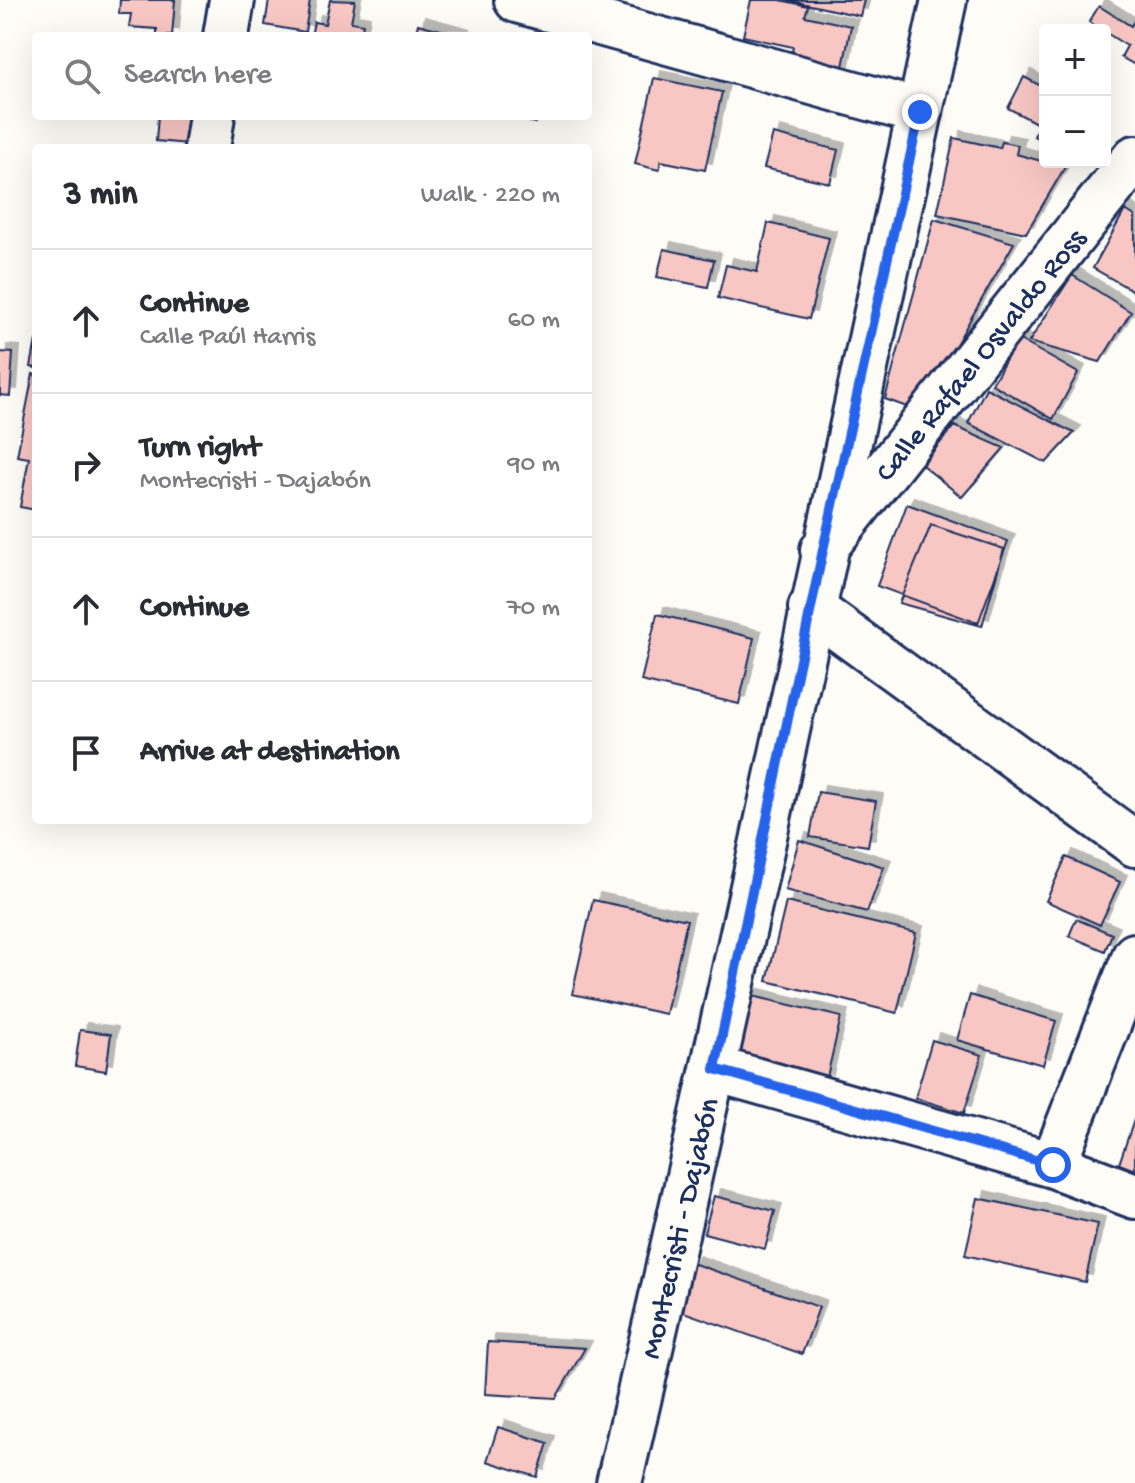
<!DOCTYPE html>
<html lang="en">
<head>
<meta charset="utf-8">
<style>
	body { margin:0; font-family:"Gochi Hand",sans-serif; background:#f7f7f7; color:#2b2b33 }
	.controls { position:absolute; right:24px; top:24px; display:grid; overflow:hidden; border-radius:8px; box-shadow:0 8px 32px #0002 }
	.controls button { width:72px; height:72px; display:grid; place-items:center; padding:0; border:0; border-bottom:2px solid #e1e1e2; background:#fff; color:#2b2b33; font:40px sans-serif }
	.stop { position:absolute; width:24px; height:24px; margin:-18px; border:6px solid #2563eb; border-radius:50%; background:#fff }
	.stop.end { background:#2563eb; border-color:#fff; box-shadow:0 2px 8px #0008 }
	.list { margin:0; padding:0; list-style:none }
	h2 { display:flex; justify-content:space-between; align-items:center; height:104px; margin:0; padding:0 32px; font-size:34px }
	h2 small { font-size:26px; font-weight:400; color:#7c7c81 }
	.list li { display:grid; grid-template-columns:52px 1fr auto; gap:24px; align-items:center; box-sizing:border-box; height:144px; padding:0 32px; border-top:2px solid #e1e1e2 }
	.list b { display:block; font-size:30px; white-space:nowrap }
	.list p { margin:0; font-size:26px; white-space:nowrap; color:#7c7c81 }
	.list em { font-size:26px; font-style:normal; color:#7c7c81 }
	.icon { flex:none; width:44px; height:44px; fill:none; stroke:currentColor; stroke-width:2; stroke-linecap:round; stroke-linejoin:round }
	.map { position:relative; flex:none; width:1135px; height:1483px; overflow:hidden }
	.search { position:absolute; background:#fff; box-shadow:0 8px 32px #0002; left:32px; top:32px; width:560px; height:88px; display:flex; align-items:center; gap:20px; box-sizing:border-box; padding:0 28px; border-radius:8px; color:#7c7c81; font-size:30px }
	.panel { position:absolute; background:#fff; box-shadow:0 8px 32px #0002; left:32px; top:144px; width:560px; height:680px; border-radius:8px }
	.map>svg:first-child { display:block }
	.building { fill:#f8c7c4; stroke:#1b2f5e; stroke-width:2; filter:url(#shadow) }
	.lines { fill:none; stroke-linecap:round; stroke-linejoin:round }
	.street-casing { stroke:#1b2f5e; stroke-width:50 }
	.primary-casing { stroke:#1b2f5e; stroke-width:50 }
	.street { stroke:#fdfcf7; stroke-width:44 }
	.primary { stroke:#fdfcf7; stroke-width:44 }
	.route { stroke:#2563eb; stroke-width:10 }
	.labels { text-anchor:middle; stroke-width:6; stroke-linejoin:round; paint-order:stroke }
	.street-label { font-size:30px; fill:#1b2f5e; stroke:#fdfcf7 }
</style>
</head>
<body>
<div class="map">
<svg width="1135" height="1483" viewBox="0 0 1135 1483">
	<defs>
		<filter id="shadow"><feDropShadow dx="7" dy="-7" stdDeviation="0" flood-color="#0004"/></filter>
	</defs>
	<rect width="100%" height="100%" fill="#fdfcf7"/>
	<filter id="ink" filterUnits="userSpaceOnUse"><feTurbulence type="fractalNoise" baseFrequency=".0125" numOctaves="2"/><feDisplacementMap in="SourceGraphic" scale="16" xChannelSelector="R" yChannelSelector="G"/><feConvolveMatrix kernelMatrix="1 2 1 2 8 2 1 2 1" color-interpolation-filters="sRGB"/></filter>
	<g filter="url(#ink)">
		<!-- building -->
		<path class="building" d="M 120,0 L 175,0 L 172,36 L 157,36 L 157,29 L 129,27 L 131,14 L 119,14 Z
			M 269,0 L 310,0 L 305,32 L 265,25 Z
			M 330,0 L 355,1 L 351,22 L 363,24 L 361,36 L 311,36 L 314,22 L 325,24 Z
			M 751,0 L 780,0 L 808,6 L 805,16 L 851,26 L 842,72 L 790,61 L 793,47 L 743,36 Z
			M 788,0 L 864,0 L 860,16 Z
			M 1099,6 L 1131,26 L 1135,19 L 1135,65 L 1121,57 L 1127,46 L 1089,22 Z
			M 418,24 L 463,36 L 415,36 Z
			M 1024,77 L 1045,88 L 1045,142 L 1034,136 L 1040,125 L 1008,108 Z
			M 654,78 L 722,92 L 705,170 L 661,161 L 659,170 L 635,164 Z
			M 158,116 L 190,116 L 188,144 L 156,141 Z
			M 507,116 L 536,116 L 535,123 Z
			M 773,134 L 838,150 L 830,183 L 764,168 Z
			M 954,138 L 1000,148 L 1002,142 L 1018,145 L 1016,154 L 1045,162 L 1068,162 L 1026,233 L 937,214 Z
			M 1125,210 L 1135,216 L 1135,292 L 1093,268 Z
			M 934,219 L 1014,243 L 918,411 L 885,399 Z
			M 768,223 L 829,238 L 809,319 L 718,298 L 726,265 L 757,272 Z
			M 664,249 L 714,260 L 708,287 L 657,277 Z
			M 1072,275 L 1131,312 L 1100,362 L 1029,342 Z
			M 1018,339 L 1078,373 L 1053,419 L 992,384 Z
			M 36,340 L 36,368 L 31,367 Z
			M 0,352 L 13,353 L 10,396 L 0,395 Z
			M 33,374 L 36,375 L 36,510 L 20,507 L 29,458 L 17,456 Z
			M 986,388 L 1074,433 L 1046,463 L 968,423 Z
			M 954,426 L 1004,448 L 962,497 L 922,465 Z
			M 907,504 L 1008,541 L 978,623 L 877,586 Z
			M 931,525 L 1004,549 L 982,626 L 899,603 Z
			M 657,614 L 754,638 L 739,704 L 641,681 Z
			M 818,792 L 876,801 L 868,846 L 810,837 Z
			M 799,840 L 884,867 L 867,912 L 785,890 Z
			M 1066,857 L 1120,882 L 1100,925 L 1046,901 Z
			M 593,900 L 687,920 L 666,1014 L 572,994 Z
			M 786,902 L 916,933 L 897,1013 L 767,981 Z
			M 1076,919 L 1112,934 L 1105,951 L 1069,936 Z
			M 744,994 L 841,1017 L 826,1081 L 730,1058 Z
			M 970,995 L 1056,1021 L 1043,1065 L 957,1040 Z
			M 80,1030 L 111,1034 L 106,1071 L 75,1066 Z
			M 932,1040 L 982,1055 L 964,1113 L 915,1098 Z
			M 1135,1117 L 1135,1170 L 1119,1164 Z
			M 714,1196 L 775,1211 L 765,1249 L 704,1233 Z
			M 978,1198 L 1098,1224 L 1085,1282 L 965,1255 Z
			M 692,1263 L 819,1307 L 802,1354 L 675,1309 Z
			M 488,1342 L 585,1348 L 556,1398 L 485,1394 Z
			M 498,1427 L 548,1443 L 537,1477 L 487,1461 Z"/>
		<g class="lines">
			<defs>
				<path id="street" d="M 517,0 L 920,112
					M 226,36 L 232,0
					M 207,148 L 212,116
					M 823,550 L 1135,158
					M 811,608 L 1135,844
					M 715,1069 L 1053,1165 L 1135,1196
					M 1053,1165 L 1135,956"/>
				<path id="primary" d="M 619,1483 C 734,990 837,495 944,0"/>
			</defs>
			<!-- street casing -->
			<use href="#street" class="street-casing"/>
			<!-- primary casing -->
			<use href="#primary" class="primary-casing"/>
			<!-- street -->
			<use href="#street" class="street"/>
			<!-- primary -->
			<use href="#primary" class="primary"/>
		</g>
	</g>
	<g class="lines" filter="url(#ink)">
		<!-- route -->
		<path class="route" d="M 920,112 L 823,550 L 715,1069 L 1053,1165"/>
	</g>
	<g class="labels">
		<!-- street labels -->
		<g class="street-label">
			<text transform="translate(979 354) rotate(-51)" y="10">Calle Rafael Osvaldo Ross</text>
			<text transform="translate(678 1228) rotate(-77)" y="10">Montecristi - Dajabón</text>
		</g>
	</g>
</svg>
<div class="controls">
<button>+</button>
<button>−</button>
</div>
<div class="stop" style="left:1053px;top:1165px"></div>
<div class="stop end" style="left:920px;top:112px"></div>
<div class="search"><svg class="icon" aria-label="search" viewBox="0 0 24 24"><circle cx="10" cy="10" r="6"/><path d="M15 15l6 6"/></svg>Search here</div>
<section class="panel">
<h2>3 min<small>Walk · 220 m</small></h2>
<ul class="list">
<li><svg class="icon" aria-label="ahead" viewBox="0 0 24 24"><path d="M12 20V5M6 11l6-6 6 6"/></svg><div><b>Continue</b><p>Calle Paúl Harris</p></div><em>60 m</em></li>
<li><svg class="icon" aria-label="right" viewBox="0 0 24 24"><path d="M7 20v-9h11M14 6l5 5-5 5"/></svg><div><b>Turn right</b><p>Montecristi - Dajabón</p></div><em>90 m</em></li>
<li><svg class="icon" aria-label="ahead" viewBox="0 0 24 24"><path d="M12 20V5M6 11l6-6 6 6"/></svg><div><b>Continue</b></div><em>70 m</em></li>
<li><svg class="icon" aria-label="arrive" viewBox="0 0 24 24"><path d="M6 21V4h12l-3 4 3 4H6"/></svg><div><b>Arrive at destination</b></div></li>
</ul>
</section>
</div>
</body>
</html>
